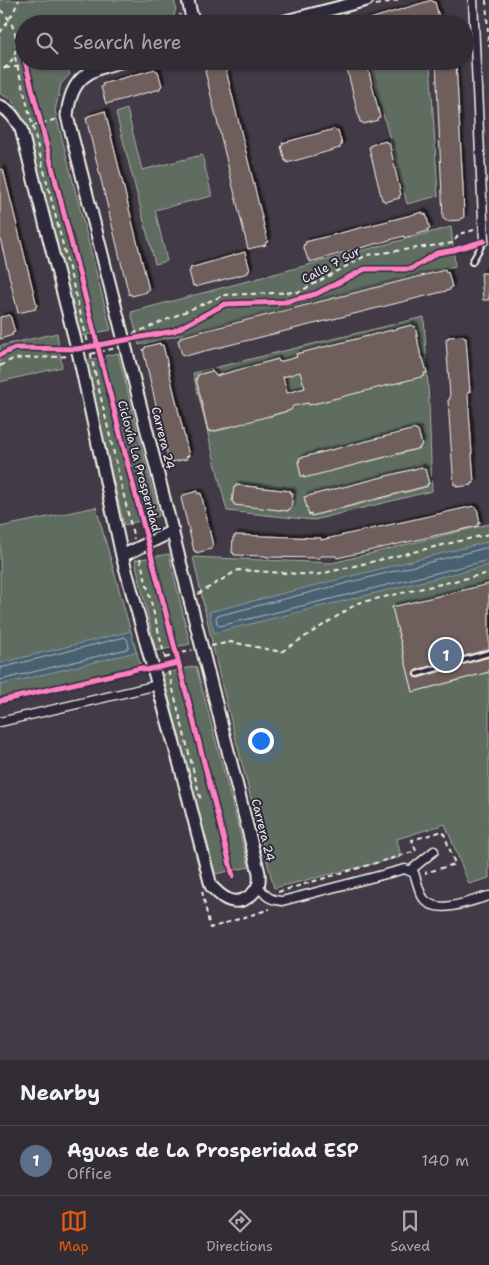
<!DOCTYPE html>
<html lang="en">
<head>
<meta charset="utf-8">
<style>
	body { margin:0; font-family:"Shantell Sans",sans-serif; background:#3a343c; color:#f1f3f6 }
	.you { position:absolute; left:260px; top:740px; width:18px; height:18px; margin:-12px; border:4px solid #fff; border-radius:50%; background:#1a73e8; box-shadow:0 0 0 8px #1a73e833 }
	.badge { display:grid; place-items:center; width:32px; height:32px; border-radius:50%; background:#ea580c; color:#fff; font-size:16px; font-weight:700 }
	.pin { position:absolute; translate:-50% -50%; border:2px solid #fff; box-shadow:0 1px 5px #0006 }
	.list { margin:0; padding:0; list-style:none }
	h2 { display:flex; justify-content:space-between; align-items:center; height:65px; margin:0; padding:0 20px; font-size:21px }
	h2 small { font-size:16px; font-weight:400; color:#a8a7ac }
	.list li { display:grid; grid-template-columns:32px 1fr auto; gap:15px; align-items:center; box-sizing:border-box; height:70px; padding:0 20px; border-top:1px solid #4d484f }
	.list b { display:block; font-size:19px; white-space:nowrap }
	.list p { margin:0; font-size:16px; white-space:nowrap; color:#a8a7ac }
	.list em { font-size:16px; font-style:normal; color:#a8a7ac }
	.icon { flex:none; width:28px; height:28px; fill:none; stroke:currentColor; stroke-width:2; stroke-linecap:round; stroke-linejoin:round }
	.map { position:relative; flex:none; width:489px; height:1060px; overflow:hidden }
	.search { position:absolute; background:#322c34; box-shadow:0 1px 4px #0004; left:15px; right:15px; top:15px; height:55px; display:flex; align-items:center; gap:12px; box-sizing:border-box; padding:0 18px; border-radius:28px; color:#a8a7ac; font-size:19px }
	.sheet { height:135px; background:#322c34 }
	nav { display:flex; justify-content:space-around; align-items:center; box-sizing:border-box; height:70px; border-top:1px solid #4d484f; background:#322c34; font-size:14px; color:#a8a7ac }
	nav a { display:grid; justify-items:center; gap:2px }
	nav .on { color:#ea580c }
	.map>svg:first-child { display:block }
	.green { fill:#5e6c61; stroke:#a9aea4; fill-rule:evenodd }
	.water { fill:#486171; stroke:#8d9ba1 }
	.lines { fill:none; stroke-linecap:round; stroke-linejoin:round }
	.shore { stroke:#afb7b8; stroke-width:1 }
	.building { fill:#6e5e5c; stroke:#f4f1e8; fill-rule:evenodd; filter:url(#shadow) }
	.lane-casing { stroke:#f4f1e8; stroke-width:8 }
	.street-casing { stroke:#f4f1e8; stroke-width:11 }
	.secondary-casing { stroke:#f4f1e8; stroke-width:15 }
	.path { stroke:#f4f1e8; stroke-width:2; stroke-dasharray:5 4; stroke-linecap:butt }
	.lane { stroke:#2f2a3d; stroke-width:4 }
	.street { stroke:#2f2a3d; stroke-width:8 }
	.secondary { stroke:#2f2a3d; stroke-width:11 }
	.cycleway-casing { stroke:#2f2a3d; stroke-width:8 }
	.cycleway { stroke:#ff80c0; stroke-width:5 }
	.labels { text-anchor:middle; stroke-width:4; stroke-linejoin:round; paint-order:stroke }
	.street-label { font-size:12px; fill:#f4f1e8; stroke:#2f2a3d }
</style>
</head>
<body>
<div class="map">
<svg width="489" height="1060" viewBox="0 0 489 1060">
	<defs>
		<filter id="shadow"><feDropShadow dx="3" dy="-3" stdDeviation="1" flood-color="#0009"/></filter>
	</defs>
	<rect width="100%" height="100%" fill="#423a46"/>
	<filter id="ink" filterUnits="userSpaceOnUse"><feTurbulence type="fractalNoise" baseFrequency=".02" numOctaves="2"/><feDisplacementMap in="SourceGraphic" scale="10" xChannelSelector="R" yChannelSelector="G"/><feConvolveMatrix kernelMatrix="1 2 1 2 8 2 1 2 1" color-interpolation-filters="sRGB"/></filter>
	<g filter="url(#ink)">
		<!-- green -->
		<path class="green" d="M 0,0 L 174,0 L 176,8 L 172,24 L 24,24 L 24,61 L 63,61 L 70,74 L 61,84 L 55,111 L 111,330 L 80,336 L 27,125 L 11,99 L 0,94 Z
			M 369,61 L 430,61 L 438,196 L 407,204 Z
			M 127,109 L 142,170 L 202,155 L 212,196 L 155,210 L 167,261 L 155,264 L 116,113 Z
			M 451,227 L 455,266 L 139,345 L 131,312 Z
			M 424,317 L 429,404 L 432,491 L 314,520 L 227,511 L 193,373 ZM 412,325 L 413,327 L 415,327 L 419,341 L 416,342 L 389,331 ZM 320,348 L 320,350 L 298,372 L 294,357 L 297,357 L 296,354 ZM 421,358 L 423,358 L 427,373 L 424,373 L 425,376 L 395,365 ZM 278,359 L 279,362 L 281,361 L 283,379 L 255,366 ZM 212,371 L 213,373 L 215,373 L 221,396 L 202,401 L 196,378 L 198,377 L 197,375 ZM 305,385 L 332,399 L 309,405 L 308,403 L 306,403 L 303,389 L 305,388 ZM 286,391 L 287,393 L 289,393 L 293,407 L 291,408 L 291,410 L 268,417 L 267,415 ZM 203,407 L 225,427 L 226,429 L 211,432 L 210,430 L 208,431 ZM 415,429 L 416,431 L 418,431 L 422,445 L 420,446 L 420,448 L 397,455 L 392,435 ZM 386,436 L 391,456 L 367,462 L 363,442 ZM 352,445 L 357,464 L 334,470 L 329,451 ZM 323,452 L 324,454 L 304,478 L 304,476 L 301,476 L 298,461 L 300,461 L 300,458 ZM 422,467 L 423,469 L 425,469 L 429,484 L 427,484 L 427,487 L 404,493 L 399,473 ZM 393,474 L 398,494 L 375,500 L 370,480 ZM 359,483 L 364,503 L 341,509 L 336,489 ZM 237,485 L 261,487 L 261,489 L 233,503 L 234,487 L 236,487 ZM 266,488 L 290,491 L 290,493 L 292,493 L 288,511 L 264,508 ZM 330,490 L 335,510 L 311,516 L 311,514 L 309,514 L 305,500 L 307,496 Z
			M 57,333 L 62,367 L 0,382 L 0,346 Z
			M 118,353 L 159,516 L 124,525 L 85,361 Z
			M 96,507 L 141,668 L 0,701 L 0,527 Z
			M 489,524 L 489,584 L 392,607 L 413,692 L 489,672 L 489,878 L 469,884 L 445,824 L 397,839 L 401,857 L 274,888 L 220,678 L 193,557 L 332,563 Z
			M 169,554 L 190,644 L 156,651 L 135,560 Z
			M 196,666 L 249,867 L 215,874 L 163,674 Z"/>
		<!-- water -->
		<path class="water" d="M 487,542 L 489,565 L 214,633 L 209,612 Z
			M 131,631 L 136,652 L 0,685 L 0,663 Z"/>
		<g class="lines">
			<!-- shore -->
			<path class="shore" d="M 489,547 L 217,616 L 216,618 L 217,624 L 220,626 L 489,560
				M 0,668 L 125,637 L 127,639 L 129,646 L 127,649 L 0,680"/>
		</g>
		<!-- building -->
		<path class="building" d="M 432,0 L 433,2 L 435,2 L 439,17 L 437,17 L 437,19 L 422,24 L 360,24 L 360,22 Z
			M 436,61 L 456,61 L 463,188 L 464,218 L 461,218 L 461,220 L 446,221 L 445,219 L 443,219 Z
			M 364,63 L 364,65 L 367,64 L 380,117 L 377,118 L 378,120 L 363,124 L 362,122 L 360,122 L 347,69 L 349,69 L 349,67 Z
			M 222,64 L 222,67 L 225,66 L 268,242 L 265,243 L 266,245 L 248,249 L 205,71 L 207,70 L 207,68 Z
			M 155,69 L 156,71 L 158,71 L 162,86 L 160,87 L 160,89 L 106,104 L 101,87 L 103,86 L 102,84 Z
			M 105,111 L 149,290 L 146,290 L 147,292 L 132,296 L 131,294 L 129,295 L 86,118 L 88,118 L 88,116 Z
			M 335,129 L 336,131 L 338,130 L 342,145 L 340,146 L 340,148 L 287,163 L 287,161 L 285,161 L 281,146 L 283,145 L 282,143 Z
			M 386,141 L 386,143 L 389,142 L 401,195 L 399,196 L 400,198 L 385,202 L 384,200 L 382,200 L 369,147 L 371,147 L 371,145 Z
			M 3,169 L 37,306 L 35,307 L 36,309 L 18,313 L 0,238 L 0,170 Z
			M 423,212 L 423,214 L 426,214 L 430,229 L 427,229 L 428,231 L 404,238 L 404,236 L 310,262 L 310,259 L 308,260 L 303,245 L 306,244 L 305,242 Z
			M 245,252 L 250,270 L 248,271 L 248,273 L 195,287 L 195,285 L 193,286 L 189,271 L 191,270 L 190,268 Z
			M 445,270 L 446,273 L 448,272 L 452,287 L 450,288 L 450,290 L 185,356 L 184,354 L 182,355 L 178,340 L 181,339 L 180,337 Z
			M 481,273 L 489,273 L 489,300 L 483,300 Z
			M 10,315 L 15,332 L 12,333 L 13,335 L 0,339 L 0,317 Z
			M 412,325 L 413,327 L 415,326 L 421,358 L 423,358 L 427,373 L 424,373 L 425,376 L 309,405 L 308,403 L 293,406 L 291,410 L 211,432 L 210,430 L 208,431 L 196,378 L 198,377 L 197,375 L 212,371 L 216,376 L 278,359 L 279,362 L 297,357 L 296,354 ZM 300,372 L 305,388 L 287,393 L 283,377 Z
			M 464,336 L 464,338 L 466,338 L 470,392 L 468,392 L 468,395 L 474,483 L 472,483 L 472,485 L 457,487 L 456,484 L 454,485 L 452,460 L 448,400 L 450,399 L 450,397 L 446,339 L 448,339 L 448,337 Z
			M 160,343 L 160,345 L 163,345 L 189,456 L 186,457 L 187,459 L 172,462 L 171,460 L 169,461 L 143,349 L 145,349 L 145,347 Z
			M 415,429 L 416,431 L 418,430 L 422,445 L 420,446 L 420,448 L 304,478 L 304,476 L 301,476 L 298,461 L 300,461 L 299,458 Z
			M 422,467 L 423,469 L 425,469 L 429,484 L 427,484 L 427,486 L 311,516 L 311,514 L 309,515 L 304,497 Z
			M 236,485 L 291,491 L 290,493 L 293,493 L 291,509 L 289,509 L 288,511 L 234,505 L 234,503 L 232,502 L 234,487 L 236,487 Z
			M 198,491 L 198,494 L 201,493 L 213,546 L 211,547 L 211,549 L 196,553 L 196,551 L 194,551 L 181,498 L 183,497 L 183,495 Z
			M 474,506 L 475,508 L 477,508 L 480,523 L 478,524 L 478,526 L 337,558 L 336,556 L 320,556 L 320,558 L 266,557 L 266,556 L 234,555 L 234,553 L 232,553 L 233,537 L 235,537 L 235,535 L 321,538 L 321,540 Z
			M 489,584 L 489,649 L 416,670 L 413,675 L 415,677 L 418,678 L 489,657 L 489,672 L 413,692 L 392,607 Z"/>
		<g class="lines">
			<defs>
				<path id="lane" d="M 235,22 L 235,24
					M 472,262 L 484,241
					M 417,674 L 489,653"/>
				<path id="street" d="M 473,0 L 484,241
					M 0,722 L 158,685
					M 411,870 L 434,851
					M 258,886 C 266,896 269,900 282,901 L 405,869 L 414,873 C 417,881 419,893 424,899 C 437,916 472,900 489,896"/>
				<path id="secondary" d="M 188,0 L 191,14 L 196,24
					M 274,24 L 367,0
					M 0,106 C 10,110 16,120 21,129 L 79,356 L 122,556 L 181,769 L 211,886 C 217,892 224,900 233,901 C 243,903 255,894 258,885 C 260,882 259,877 259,873 L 67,116 C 71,76 88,70 125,61
					M 122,556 L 173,531"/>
			</defs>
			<!-- lane casing -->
			<use href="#lane" class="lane-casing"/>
			<!-- street casing -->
			<use href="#street" class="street-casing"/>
			<!-- secondary casing -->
			<use href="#secondary" class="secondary-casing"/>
			<!-- path -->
			<path class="path" d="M 486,0 L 489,47
				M 376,5 L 398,0
				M 0,10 C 19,24 24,59 0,71
				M 242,23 L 267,16
				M 178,24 L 180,14
				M 0,33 L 13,13 L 19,0
				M 15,57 L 89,347 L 134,539
				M 133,67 L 154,61
				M 5,68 L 70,61
				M 33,126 L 57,119
				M 133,334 L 224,295 L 299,292 L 367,255 L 453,243 L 459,234 L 474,230
				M 91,354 L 116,348
				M 0,366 L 13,359 L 70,356
				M 140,558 L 201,801
				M 198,594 L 238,570 L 316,575 L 489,534
				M 211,646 L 231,642 L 281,652 L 358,603 L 489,573
				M 165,658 L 192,650
				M 202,891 L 210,928 L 270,909
				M 278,892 L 416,851 L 412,840 L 443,831 L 455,864 L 425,873"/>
			<!-- lane -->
			<use href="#lane" class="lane"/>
			<!-- street -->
			<use href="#street" class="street"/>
			<!-- secondary -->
			<use href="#secondary" class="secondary"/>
			<defs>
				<path id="cycleway" d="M 25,61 L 233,876
					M 0,355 L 15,348 L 77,349 L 174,331 L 225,304 L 285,302 L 316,294 L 365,269 L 411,269 L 437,253 L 454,250 L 484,241
					M 0,701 L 141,668 L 146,670 L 178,663"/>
			</defs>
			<!-- cycleway casing -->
			<use href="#cycleway" class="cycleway-casing"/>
			<!-- cycleway -->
			<use href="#cycleway" class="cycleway"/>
		</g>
	</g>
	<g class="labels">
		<!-- street labels -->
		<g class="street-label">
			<text transform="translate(331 265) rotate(-28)" y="4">Calle 7 Sur</text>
			<text transform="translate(163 438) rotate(76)" y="4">Carrera 24</text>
			<text transform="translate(139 466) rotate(75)" y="4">Ciclovía La Prosperidad</text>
			<text transform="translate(263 830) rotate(76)" y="4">Carrera 24</text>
		</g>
	</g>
</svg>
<div class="you"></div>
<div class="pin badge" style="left:446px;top:655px;background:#5c6f8a">1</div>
<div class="search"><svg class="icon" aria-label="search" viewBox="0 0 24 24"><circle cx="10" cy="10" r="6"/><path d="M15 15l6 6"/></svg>Search here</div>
</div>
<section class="sheet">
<h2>Nearby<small></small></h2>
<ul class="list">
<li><span class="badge" style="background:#5c6f8a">1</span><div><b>Aguas de La Prosperidad ESP</b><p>Office</p></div><em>140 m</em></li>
</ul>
</section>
<nav>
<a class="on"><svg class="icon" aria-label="map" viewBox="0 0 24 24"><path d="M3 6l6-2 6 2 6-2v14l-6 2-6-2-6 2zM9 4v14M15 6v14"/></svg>Map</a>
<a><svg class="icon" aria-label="directions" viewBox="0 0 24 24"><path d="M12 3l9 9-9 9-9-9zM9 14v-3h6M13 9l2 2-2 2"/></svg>Directions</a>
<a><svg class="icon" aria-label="saved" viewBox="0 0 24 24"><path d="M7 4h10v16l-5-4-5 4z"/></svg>Saved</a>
</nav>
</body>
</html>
